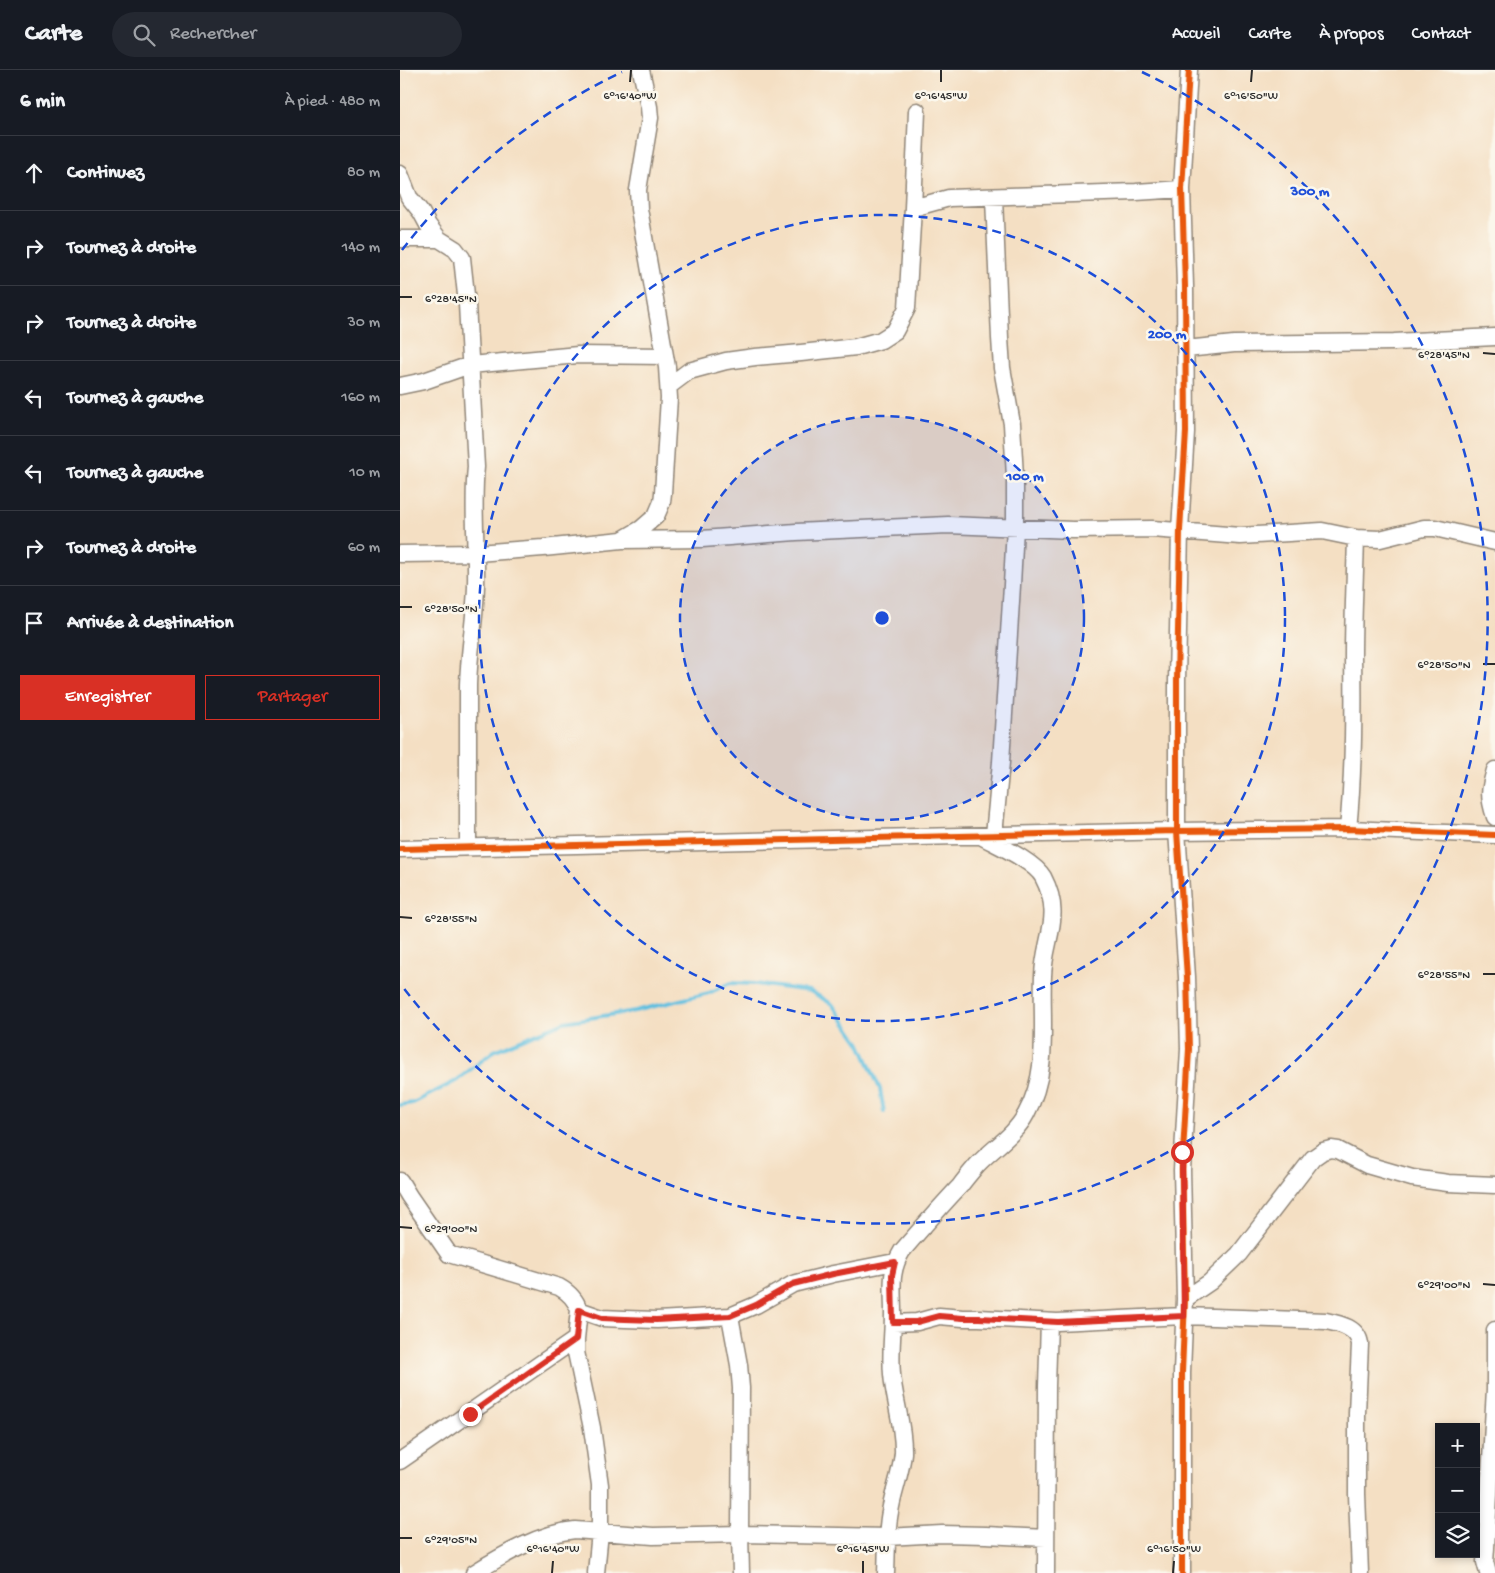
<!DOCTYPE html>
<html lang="fr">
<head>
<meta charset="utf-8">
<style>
	body { margin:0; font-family:"Gochi Hand",sans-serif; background:#242831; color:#f1f3f6 }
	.controls { position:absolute; right:15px; bottom:15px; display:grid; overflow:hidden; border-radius:0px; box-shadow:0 2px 8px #0003 }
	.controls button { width:45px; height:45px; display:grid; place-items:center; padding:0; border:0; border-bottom:1px solid #363941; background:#171b24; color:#f1f3f6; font:25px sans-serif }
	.stop { position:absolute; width:15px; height:15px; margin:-11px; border:4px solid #d93025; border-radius:50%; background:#fff }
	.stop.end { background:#d93025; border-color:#fff; box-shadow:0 1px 5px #0008 }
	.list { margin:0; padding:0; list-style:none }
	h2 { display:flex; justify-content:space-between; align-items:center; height:65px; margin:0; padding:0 20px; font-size:21px }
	h2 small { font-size:16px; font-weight:400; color:#9ea1a6 }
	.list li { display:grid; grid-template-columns:32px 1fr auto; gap:15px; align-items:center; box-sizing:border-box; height:75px; padding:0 20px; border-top:1px solid #363941 }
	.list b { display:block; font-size:19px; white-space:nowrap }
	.list em { font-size:16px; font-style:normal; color:#9ea1a6 }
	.actions { display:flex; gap:10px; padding:15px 20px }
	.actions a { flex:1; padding:11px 0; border:1px solid #d93025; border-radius:0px; text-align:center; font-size:18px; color:#d93025 }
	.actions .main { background:#d93025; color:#fff }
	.icon { flex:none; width:28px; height:28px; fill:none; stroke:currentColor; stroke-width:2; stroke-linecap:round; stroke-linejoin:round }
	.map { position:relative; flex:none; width:1095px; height:1503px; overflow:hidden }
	header { display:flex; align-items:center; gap:30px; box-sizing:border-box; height:70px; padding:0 25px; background:#171b24; border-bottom:1px solid #363941 }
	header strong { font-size:24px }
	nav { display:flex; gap:28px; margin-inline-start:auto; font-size:18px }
	.search { width:350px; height:45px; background:#242831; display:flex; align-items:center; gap:12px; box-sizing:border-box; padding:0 18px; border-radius:28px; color:#9ea1a6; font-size:19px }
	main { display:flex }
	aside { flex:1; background:#171b24 }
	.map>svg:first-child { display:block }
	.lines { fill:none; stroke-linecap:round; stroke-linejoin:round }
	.stream { stroke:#61bfdf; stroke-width:4 }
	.street-casing { stroke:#908577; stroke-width:19 }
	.street { stroke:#fff; stroke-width:16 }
	.cycleway-casing { stroke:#fbf7ec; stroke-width:9 }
	.cycleway { stroke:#e8590c; stroke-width:6 }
	.route { stroke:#d93025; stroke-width:6 }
	.ticks { fill:none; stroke:#2b2b2b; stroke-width:2 }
	.ring { fill:none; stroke:#1d4ed8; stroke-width:2.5; stroke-dasharray:9 6 }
	.ticks-label { font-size:12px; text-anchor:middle; fill:#2b2b2b; stroke:#fbf7ec; stroke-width:5; stroke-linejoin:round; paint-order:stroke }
	.centre { fill:#1d4ed8; stroke:#fbf7ec; stroke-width:2.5 }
	.ring-label { font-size:15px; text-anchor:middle; font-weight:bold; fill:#1d4ed8; stroke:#fbf7ec; stroke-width:5; stroke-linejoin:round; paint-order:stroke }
</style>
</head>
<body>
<header>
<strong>Carte</strong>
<div class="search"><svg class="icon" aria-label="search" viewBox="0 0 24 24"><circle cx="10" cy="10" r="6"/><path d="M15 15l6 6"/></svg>Rechercher</div>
<nav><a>Accueil</a><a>Carte</a><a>À propos</a><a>Contact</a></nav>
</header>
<main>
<aside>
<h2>6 min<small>À pied · 480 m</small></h2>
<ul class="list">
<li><svg class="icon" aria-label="ahead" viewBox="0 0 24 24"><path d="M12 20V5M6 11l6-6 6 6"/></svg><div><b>Continuez</b></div><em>80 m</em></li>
<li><svg class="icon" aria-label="right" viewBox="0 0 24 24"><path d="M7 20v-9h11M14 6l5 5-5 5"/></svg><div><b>Tournez à droite</b></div><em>140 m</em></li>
<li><svg class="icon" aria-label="right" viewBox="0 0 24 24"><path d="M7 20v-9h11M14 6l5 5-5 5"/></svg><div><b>Tournez à droite</b></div><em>30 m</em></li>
<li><svg class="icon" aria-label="left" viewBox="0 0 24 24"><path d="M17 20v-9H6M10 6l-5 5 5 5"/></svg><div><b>Tournez à gauche</b></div><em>160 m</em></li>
<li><svg class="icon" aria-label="left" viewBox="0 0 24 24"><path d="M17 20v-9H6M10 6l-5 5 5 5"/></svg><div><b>Tournez à gauche</b></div><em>10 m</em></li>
<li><svg class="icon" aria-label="right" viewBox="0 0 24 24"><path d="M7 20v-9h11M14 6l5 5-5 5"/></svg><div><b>Tournez à droite</b></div><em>60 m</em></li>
<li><svg class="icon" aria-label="arrive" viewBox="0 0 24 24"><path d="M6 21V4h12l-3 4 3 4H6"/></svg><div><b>Arrivée à destination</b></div></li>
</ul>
<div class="actions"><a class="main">Enregistrer</a><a>Partager</a></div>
</aside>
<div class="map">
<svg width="1095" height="1503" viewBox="0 0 1095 1503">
	<rect width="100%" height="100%" fill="#fbf7ec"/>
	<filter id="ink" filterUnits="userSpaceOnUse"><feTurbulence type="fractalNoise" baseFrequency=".02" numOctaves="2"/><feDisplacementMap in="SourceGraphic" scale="10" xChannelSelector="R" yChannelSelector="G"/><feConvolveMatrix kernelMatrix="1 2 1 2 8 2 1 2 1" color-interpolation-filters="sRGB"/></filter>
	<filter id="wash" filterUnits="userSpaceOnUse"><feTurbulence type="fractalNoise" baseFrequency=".0096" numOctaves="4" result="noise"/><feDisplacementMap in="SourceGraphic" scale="20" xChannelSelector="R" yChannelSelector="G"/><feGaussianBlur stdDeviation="1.12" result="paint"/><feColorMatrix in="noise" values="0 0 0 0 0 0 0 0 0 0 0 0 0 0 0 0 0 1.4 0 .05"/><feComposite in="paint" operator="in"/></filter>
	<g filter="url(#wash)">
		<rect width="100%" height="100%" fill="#f4dfc3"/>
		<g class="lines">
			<!-- stream -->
			<path class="stream" d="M 0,1035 L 13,1033 L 56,1011 L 94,981 L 164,952 L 235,941 L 309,923 L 330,913 L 356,914 L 410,921 L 432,934 L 460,974 L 480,1019 L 484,1042"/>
		</g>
	</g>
	<g filter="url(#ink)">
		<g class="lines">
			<defs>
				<path id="street" d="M 0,104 L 9,127 L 21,142 L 28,155 L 39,169 L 55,179 L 62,188 L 67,234 L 76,397 C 72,436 77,476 76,516 C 75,549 69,582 68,615 L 68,777
					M 513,138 L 517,41
					M 0,169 L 39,169
					M 786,279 L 834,274 L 994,272 L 1095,267
					M 0,316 L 24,311 L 70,295 L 178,285 L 265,286
					M 269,316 L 289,301 L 326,291 L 355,287 L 401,283 L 456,277 L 481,270 L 495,261 L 507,238 L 513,138 L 549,128 L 736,122 L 782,119
					M 222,470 L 302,469 L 396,462 L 548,455 L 673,460 L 752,459 L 840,466 L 922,461 L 956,468 L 980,469 L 1024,458 L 1035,458 L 1095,472
					M 0,484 L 77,483 L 143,478 L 222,470 L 241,459 L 256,446 L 262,432 L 263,423 L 269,328 L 267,297 L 239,139 L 238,120 L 250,48 L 249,37 L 241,0
					M 1095,700 C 1089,721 1088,726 1095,747
					M 948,759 C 954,701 954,644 953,586 C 953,547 955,507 956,468
					M 594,765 L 601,692 L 612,515 L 615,457 L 615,407 L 612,354 L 602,298 L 600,268 L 594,128
					M 0,779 L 777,761 L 948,759 L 1095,765
					M 0,1111 L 9,1126 L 49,1184 L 159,1217 C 168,1222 176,1230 179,1240 L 176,1269 L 176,1282 L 192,1358 L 200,1415 L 200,1462 L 196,1503
					M 785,1229 L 810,1212 L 839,1184 L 913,1088 L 923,1081 L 931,1079 L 938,1080 L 967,1095 L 1012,1108 L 1048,1113 L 1095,1115
					M 179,1240 L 202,1248 L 225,1249 L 257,1250 L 330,1246 L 339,1295 L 341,1318 L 340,1464 L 341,1503
					M 330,1246 L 356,1235 L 393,1214 L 433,1204 L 495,1192
					M 493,1253 L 517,1252 L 539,1246 L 563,1248 L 579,1248 L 657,1252 L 784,1246 L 926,1251 C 941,1254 958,1258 960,1274 L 957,1343 L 957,1424 L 960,1503
					M 0,1391 L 176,1269
					M 74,1503 C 103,1485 140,1463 175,1460 L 253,1466 L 340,1464 L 487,1467 L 542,1464 L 586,1465 L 646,1468
					M 486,1503 C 487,1483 486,1462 490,1442 C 493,1422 501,1404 503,1383 C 504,1356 494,1330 492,1304 C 490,1284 493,1264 493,1243 C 493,1219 489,1202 502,1181 C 521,1159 540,1137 560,1116 C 565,1109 571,1102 577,1095 C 593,1078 615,1065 626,1044 C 650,1000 641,953 643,906 C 644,868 664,847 643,807 C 634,791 597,775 581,766
					M 646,1503 L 647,1316 L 649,1252
					M 782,1503 L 782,1302 L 785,1229 L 782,1100 L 789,979 L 787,907 L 777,761 L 777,611 L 780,460 L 786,362 L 785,216 L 782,119 L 789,0
					M 1088,1503 L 1085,1492 L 1086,1478 L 1095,1319 L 1095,1260"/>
			</defs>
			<!-- street casing -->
			<use href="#street" class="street-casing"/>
			<!-- street -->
			<use href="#street" class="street"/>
			<defs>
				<path id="cycleway" d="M 0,779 L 777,761 L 948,759 L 1095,765
					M 782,1503 L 782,1302 L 785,1229 L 782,1100 L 789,979 L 787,907 L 777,761 L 777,611 L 780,460 L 786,362 L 785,216 L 782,119 L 789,0"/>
			</defs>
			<!-- cycleway casing -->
			<use href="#cycleway" class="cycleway-casing"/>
			<!-- cycleway -->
			<use href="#cycleway" class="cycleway"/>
		</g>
	</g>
	<g class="lines" filter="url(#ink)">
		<!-- route -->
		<path class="route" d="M 70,1344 L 176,1269 L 179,1240 L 202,1248 L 225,1249 L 256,1250 L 330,1246 L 356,1235 L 393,1214 L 433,1204 L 495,1192 L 492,1205 L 493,1252 L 517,1252 L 539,1246 L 563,1248 L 579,1248 L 658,1252 L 784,1246 L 782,1082"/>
	</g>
	<!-- ticks -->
	<path class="ticks" d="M 230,12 L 231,0M 541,12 L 541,0M 851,12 L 852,0M 0,227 L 12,227M 1083,283 L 1095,284M 0,537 L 12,537M 1083,594 L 1095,594M 0,847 L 12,848M 1083,904 L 1095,904M 0,1157 L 12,1158M 1083,1214 L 1095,1215M 0,1468 L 12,1468M 152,1503 L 153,1491M 463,1503 L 463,1491M 773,1503 L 774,1491"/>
	<!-- distance rings -->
	<circle cx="482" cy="548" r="202" fill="#1d4ed8" fill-opacity=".12"/>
	<g class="ring">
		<circle cx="482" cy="548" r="202"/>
		<circle cx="482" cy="548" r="403"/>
		<path d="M2 180A605 605 0 0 1 222 2M742 2A605 605 0 1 1 2 916"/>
	</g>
	<g class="ticks-label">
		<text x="230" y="29">6°16'40"W</text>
		<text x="541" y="29">6°16'45"W</text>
		<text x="851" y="29">6°16'50"W</text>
		<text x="51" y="232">6°28'45"N</text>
		<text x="1044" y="288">6°28'45"N</text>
		<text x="51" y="542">6°28'50"N</text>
		<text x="1044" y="598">6°28'50"N</text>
		<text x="51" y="852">6°28'55"N</text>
		<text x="1044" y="908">6°28'55"N</text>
		<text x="51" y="1162">6°29'00"N</text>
		<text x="1044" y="1218">6°29'00"N</text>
		<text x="51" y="1473">6°29'05"N</text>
		<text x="153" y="1482">6°16'40"W</text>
		<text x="463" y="1482">6°16'45"W</text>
		<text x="774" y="1482">6°16'50"W</text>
	</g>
	<circle cx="482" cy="548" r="8" class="centre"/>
	<g class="ring-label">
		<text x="910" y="125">300 m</text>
		<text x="767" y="268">200 m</text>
		<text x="625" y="410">100 m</text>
	</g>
</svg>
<div class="controls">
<button>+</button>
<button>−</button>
<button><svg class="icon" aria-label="layers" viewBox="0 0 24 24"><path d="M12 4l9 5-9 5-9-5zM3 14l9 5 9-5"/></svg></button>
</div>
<div class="stop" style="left:782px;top:1082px"></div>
<div class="stop end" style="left:70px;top:1344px"></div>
</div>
</main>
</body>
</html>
